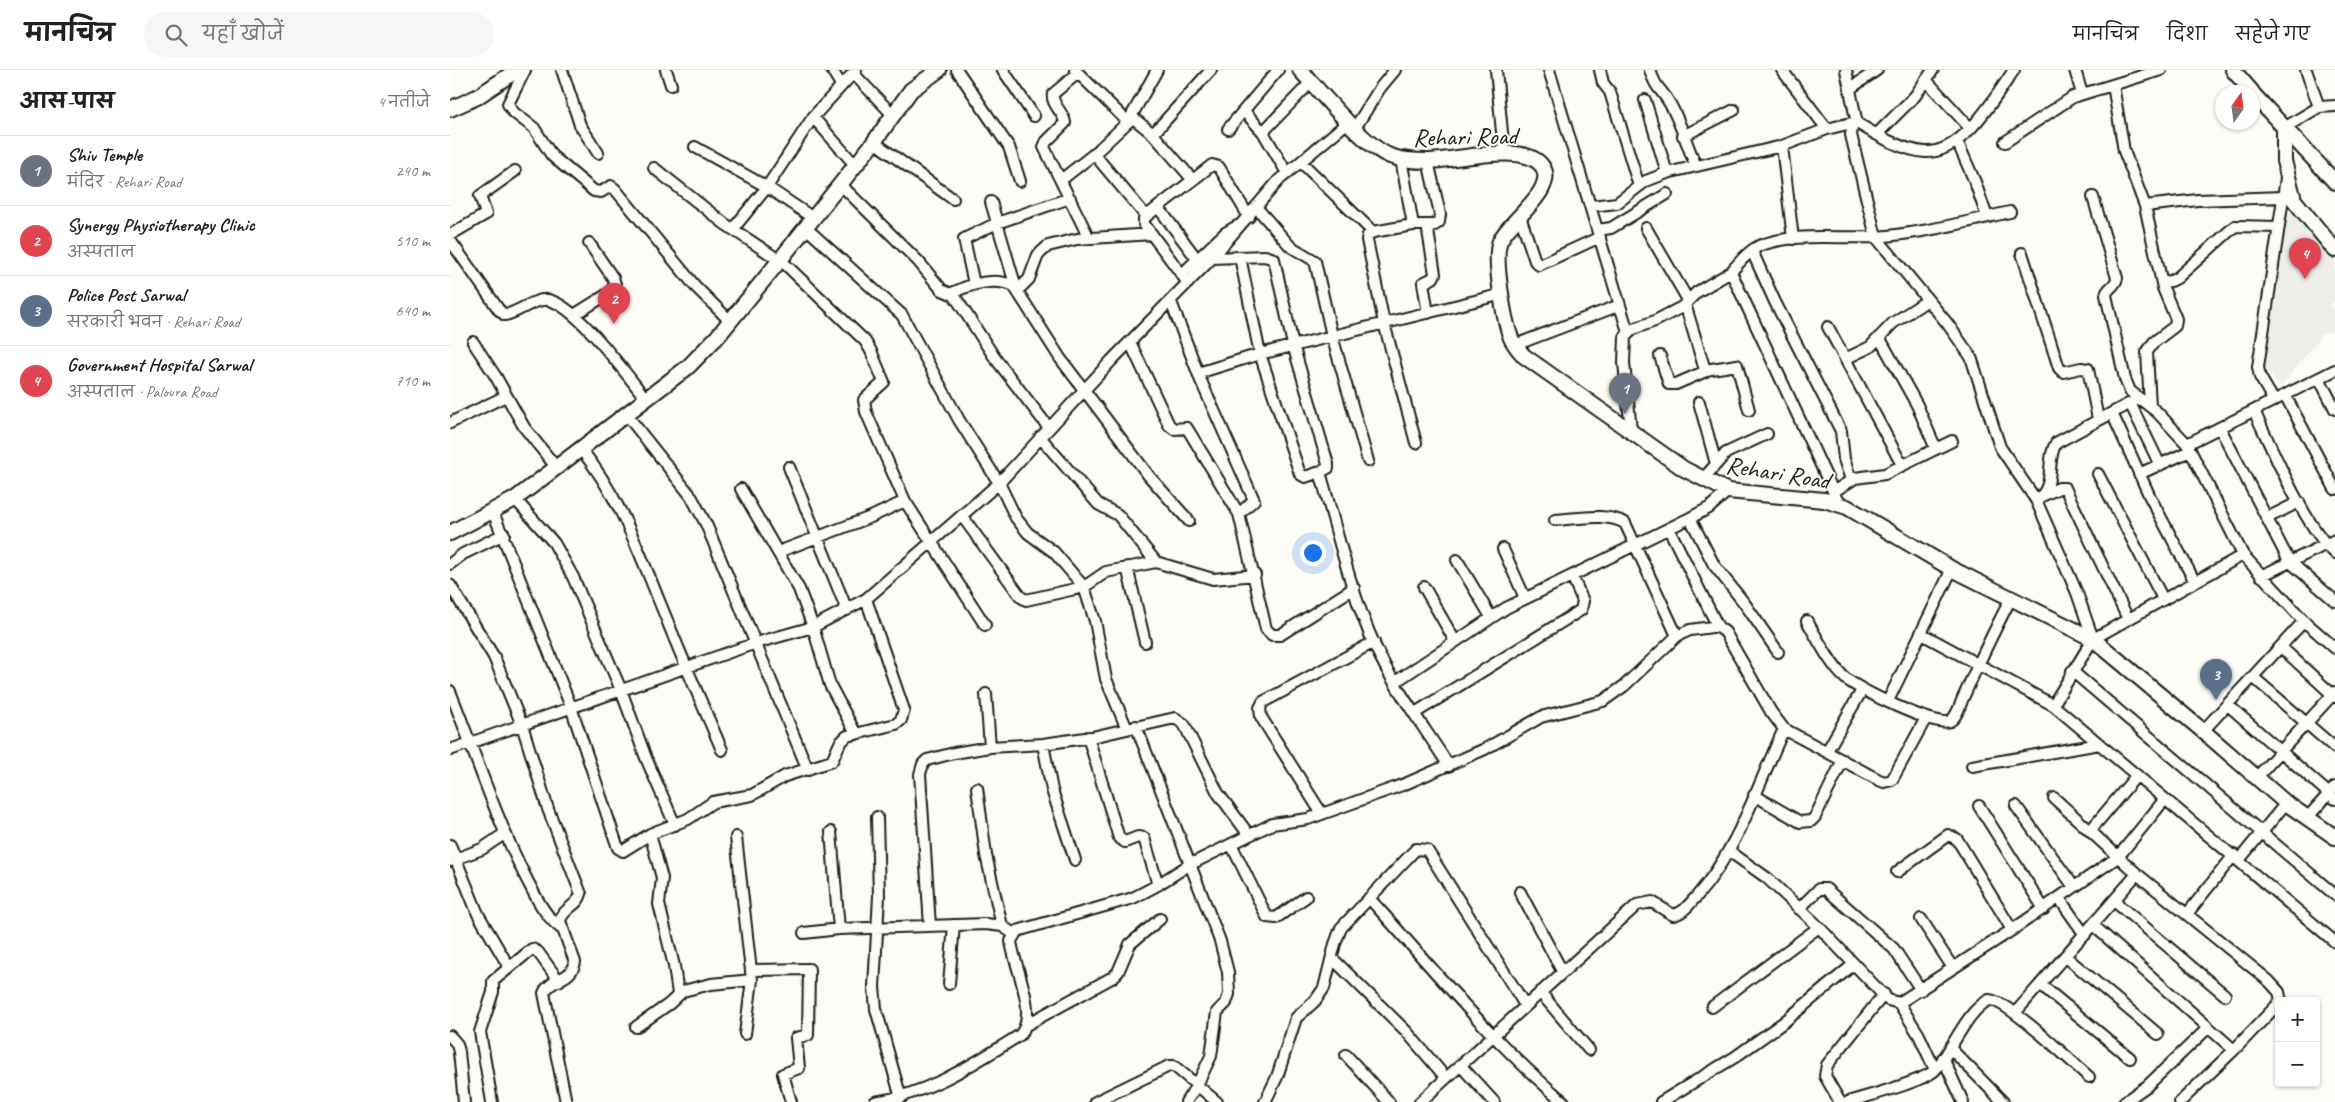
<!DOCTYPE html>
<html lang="hi">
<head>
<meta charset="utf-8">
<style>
	body { margin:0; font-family:Caveat,"Playpen Sans Deva",sans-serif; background:#f6f6f6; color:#202124 }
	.controls { position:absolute; right:15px; bottom:15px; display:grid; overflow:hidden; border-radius:5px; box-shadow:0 1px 4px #0004 }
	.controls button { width:45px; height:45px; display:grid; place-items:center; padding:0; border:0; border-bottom:1px solid #e0e0e0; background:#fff; color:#202124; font:25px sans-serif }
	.compass { position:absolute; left:1765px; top:15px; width:45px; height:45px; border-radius:50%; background:#fff; box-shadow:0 1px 4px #0004; rotate:14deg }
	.you { position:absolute; left:862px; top:482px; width:18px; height:18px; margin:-12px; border:4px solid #fff; border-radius:50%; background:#1a73e8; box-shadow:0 0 0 8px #1a73e833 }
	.badge { display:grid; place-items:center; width:32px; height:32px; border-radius:50%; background:#c8321e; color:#fff; font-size:16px; font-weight:700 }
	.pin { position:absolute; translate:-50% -41px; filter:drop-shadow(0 1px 2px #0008) }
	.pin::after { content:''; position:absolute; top:26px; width:18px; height:15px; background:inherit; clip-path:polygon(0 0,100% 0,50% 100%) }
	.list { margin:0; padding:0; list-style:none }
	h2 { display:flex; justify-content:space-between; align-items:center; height:65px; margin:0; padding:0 20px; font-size:21px }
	h2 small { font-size:16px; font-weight:400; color:#757577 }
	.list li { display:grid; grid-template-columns:32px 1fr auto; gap:15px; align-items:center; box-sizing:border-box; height:70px; padding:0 20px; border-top:1px solid #e0e0e0 }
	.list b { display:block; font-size:19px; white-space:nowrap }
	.list p { margin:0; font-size:16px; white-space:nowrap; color:#757577 }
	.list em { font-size:16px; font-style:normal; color:#757577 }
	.icon { flex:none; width:28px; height:28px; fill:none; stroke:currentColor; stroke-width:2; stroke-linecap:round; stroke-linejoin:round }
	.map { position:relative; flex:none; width:1885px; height:1032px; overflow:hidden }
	header { display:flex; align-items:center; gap:30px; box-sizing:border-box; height:70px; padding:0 25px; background:#fff; border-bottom:1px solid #e0e0e0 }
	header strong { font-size:24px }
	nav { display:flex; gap:28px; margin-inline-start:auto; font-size:18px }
	.search { width:350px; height:45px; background:#f6f6f6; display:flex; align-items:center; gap:12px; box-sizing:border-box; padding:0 18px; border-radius:28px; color:#757577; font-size:19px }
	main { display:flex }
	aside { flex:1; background:#fff }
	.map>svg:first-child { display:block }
	.built { fill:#eeede9 }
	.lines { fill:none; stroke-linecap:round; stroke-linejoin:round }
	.street-casing { stroke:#1c1c1c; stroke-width:14 }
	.secondary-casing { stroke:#1c1c1c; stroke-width:18 }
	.street { stroke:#fdfcf7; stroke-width:10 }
	.secondary { stroke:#fdfcf7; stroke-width:14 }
	.labels { text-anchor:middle; stroke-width:4; stroke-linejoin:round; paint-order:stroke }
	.street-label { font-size:25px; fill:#1c1c1c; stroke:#fdfcf7 }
</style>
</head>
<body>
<header>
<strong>मानचित्र</strong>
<div class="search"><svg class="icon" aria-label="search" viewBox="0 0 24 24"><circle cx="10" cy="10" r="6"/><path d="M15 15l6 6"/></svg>यहाँ खोजें</div>
<nav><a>मानचित्र</a><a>दिशा</a><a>सहेजे गए</a></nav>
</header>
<main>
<aside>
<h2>आस-पास<small>4 नतीजे</small></h2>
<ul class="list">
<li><span class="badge" style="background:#6b7280">1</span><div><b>Shiv Temple</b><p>मंदिर · Rehari Road</p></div><em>240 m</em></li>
<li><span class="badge" style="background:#e0444e">2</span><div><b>Synergy Physiotherapy Clinic</b><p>अस्पताल</p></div><em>510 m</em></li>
<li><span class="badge" style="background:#5c6f8a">3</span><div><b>Police Post Sarwal</b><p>सरकारी भवन · Rehari Road</p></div><em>640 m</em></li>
<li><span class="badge" style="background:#e0444e">4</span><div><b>Government Hospital Sarwal</b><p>अस्पताल · Paloura Road</p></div><em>710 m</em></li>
</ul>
</aside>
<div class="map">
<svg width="1885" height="1032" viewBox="0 0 1885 1032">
	<rect width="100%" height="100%" fill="#fdfcf7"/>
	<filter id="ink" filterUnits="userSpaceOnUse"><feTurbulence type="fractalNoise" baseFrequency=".02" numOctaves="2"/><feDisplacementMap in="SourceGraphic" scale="10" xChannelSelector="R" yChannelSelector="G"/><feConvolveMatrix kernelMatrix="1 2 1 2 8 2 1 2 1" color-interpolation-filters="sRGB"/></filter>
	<g filter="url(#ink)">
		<!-- built -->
		<path class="built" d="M 1844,139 L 1885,188 L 1885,231 L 1880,235 L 1885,240 L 1885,261 L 1873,263 L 1831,317 L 1814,297 L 1834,148 Z"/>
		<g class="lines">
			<defs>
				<path id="street" d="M 75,0 L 58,34 L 63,42 L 84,58 L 102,86 L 144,121 L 151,122 L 161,116 L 165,119 L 245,216 L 280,251
					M 112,0 L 130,55 L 148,83
					M 216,0 L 221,15
					M 382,0 L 391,15
					M 507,0 L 559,77 L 570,111
					M 553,0 L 584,46
					M 625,0 L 678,52
					M 1046,0 L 1054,83
					M 1099,0 L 1178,262
					M 1150,0 L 1153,13 L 1160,22 L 1189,116
					M 1200,0 C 1206,20 1212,19 1220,34 C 1231,53 1237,76 1246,96
					M 1332,0 L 1377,59
					M 1396,0 L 1406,49 L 1402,58 L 1401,65 L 1426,167 L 1497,253 L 1521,287 L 1550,377 L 1586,430 L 1627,523 L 1643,569
					M 1625,0 L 1632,24
					M 1856,0 L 1869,37
					M 403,3 L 443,45
					M 628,3 L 603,24 C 601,35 614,42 615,53 L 596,72 L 594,77 L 639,168
					M 1477,11 L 1520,58
					M 1663,15 L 1674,81 L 1695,136 L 1713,218 L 1726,249 L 1725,256 L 1704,272 L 1697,282 L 1700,336
					M 1401,18 L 1427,0
					M 1195,30 L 1217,103
					M 794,41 L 813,62 L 837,103
					M 363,47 L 405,95
					M 682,47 L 703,64 L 742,109
					M 905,58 L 930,18 L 945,0
					M 1834,58 L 1869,37 L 1885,36
					M 778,59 L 828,0
					M 813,62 L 861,12
					M 703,64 L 761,0
					M 1427,64 L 1465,26 L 1483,0
					M 1233,66 L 1284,40
					M 1507,71 L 1525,112 L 1537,147
					M 424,72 L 503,129
					M 1555,72 L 1623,27 L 1711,0
					M 1332,76 L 1343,169
					M 245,77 L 317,117 L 363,148
					M 644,84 L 696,146
					M 951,89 L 963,155
					M 851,92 L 923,162
					M 204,98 L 275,154 L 335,194 L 415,271 L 421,281 L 434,312 L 414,330 L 416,342 L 455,431 L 535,555
					M 611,110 L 644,84 L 678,52 L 707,0
					M 390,114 L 468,191 L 492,220 L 504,225 L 545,288 L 599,358
					M 1643,127 L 1667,208 C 1666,216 1657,218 1656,225 L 1675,309 L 1680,321 L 1707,342 L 1737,374 L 1793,485 L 1854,551 L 1885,578
					M 541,132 L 567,221 L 579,209 L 588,185 L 598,176 L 627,169 L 702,164
					M 1141,136 L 1167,133 L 1196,111 L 1217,103 L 1332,76 L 1377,59 L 1405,52 C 1426,64 1450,80 1475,82 C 1513,84 1545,27 1564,0
					M 1695,136 L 1748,130 L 1833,127
					M 708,137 L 747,189
					M 806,137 L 840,176 L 865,191 L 882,266 L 918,391
					M 1070,146 L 1085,191 L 1089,195 L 1150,167
					M 977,155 L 985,204 L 983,208 L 973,213 L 978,243
					M 355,157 L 452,245 L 509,350 L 549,413 L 566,448 L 578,463 L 604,482 L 634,517 L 645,551 L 656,609 L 677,659
					M 1196,158 L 1238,230
					M 283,159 L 317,117 L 363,47 L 406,0
					M 1148,160 L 1161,158 L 1217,124
					M 0,165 L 36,144 L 30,126 L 65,101
					M 0,170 L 49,240 L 55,245 C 69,242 85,228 98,230 C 127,235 178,307 197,330
					M 1302,181 L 1325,232 L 1391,361 L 1394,389 L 1401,410
					M 1572,183 L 1609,298 L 1613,302 L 1631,298 L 1638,299 L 1648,349
					M 762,188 L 815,186 L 824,189 L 843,275 L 878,394 L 878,398 L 870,402
					M 1281,202 C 1289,193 1298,181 1309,176 C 1344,162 1387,169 1424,167 C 1470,164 1516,152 1560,142
					M 732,204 L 775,163 L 787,156
					M 1712,212 L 1721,211 L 1727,208 L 1785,156 L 1829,157
					M 738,213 L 694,154 L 694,148 L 762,95 L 769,97 L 799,147
					M 524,214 L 514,169 L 547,153 L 620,128
					M 502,223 C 521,214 544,207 564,216 L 610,288 L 699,406 L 739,451
					M 721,232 L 751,311 L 804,430 L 789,444 L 816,559 L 822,565 L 830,565 L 904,518
					M 1235,234 L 1255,300 L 1287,295 L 1299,340
					M 124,245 L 161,222 L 165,214 L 163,208 L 139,173
					M 1378,257 L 1452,395
					M 1429,267 L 1467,335 L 1486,379
					M 23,272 L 46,307 L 74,357 L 106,397
					M 680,272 L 719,355 L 724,359 L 737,358 L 789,444
					M 1065,275 L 1170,235
					M 1210,286 L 1219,314 L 1226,314 L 1256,301
					M 1395,289 L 1420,277 L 1443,253 L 1478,230
					M 748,303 L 810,284 L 790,187
					M 1869,308 L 1885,339
					M 1835,325 L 1885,419
					M 1824,331 L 1810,307 L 1808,297 L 1836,108
					M 1249,332 L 1266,394
					M 1680,333 L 1710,395
					M 1804,341 C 1822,378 1855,458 1885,483
					M 1662,343 L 1700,427 L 1745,512
					M 176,344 L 241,426 L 256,454 L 358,700
					M 0,353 L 56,326
					M 1770,358 L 1839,491 L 1885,531
					M 1181,360 L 1174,293 L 1175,267 L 1183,259 L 1205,251 L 1232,237 L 1247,222 L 1281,202 L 1389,434
					M 590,367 L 648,434 L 668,445 L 706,492
					M 966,373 L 934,253 L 917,170 L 918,165 L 923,162 L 963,155 L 985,155 L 989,152 L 990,144 L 978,91
					M 1737,374 L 1885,300
					M 130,378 C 172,429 192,490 217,550 C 234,593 253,636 272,680
					M 339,397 L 397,540
					M 1648,404 L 1713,529
					M 1689,404 L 1740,381
					M 1253,409 L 1276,383 L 1317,364
					M 291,419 L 349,519 L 363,557 L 380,615 L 406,664
					M 1383,422 L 1405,408 L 1435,404 L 1502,371
					M 1592,426 L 1609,418 L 1615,418 L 1678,549
					M 1590,427 C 1605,415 1596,389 1606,373 L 1688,329
					M 65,429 L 104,473 L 123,507 L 171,620 L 196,688 L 225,755
					M 43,442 L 121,637 L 168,778 L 173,781 L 200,764 L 238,749 L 263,732 L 302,725 L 335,706 L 382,691 L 390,673 L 397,666 L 446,654 L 451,650 L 454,640 L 416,529
					M 512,446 L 571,527 L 576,530 L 634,517 L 656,502 L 706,492 L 763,509 L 805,505
					M 1240,448 L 1264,495 L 1295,534 L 1328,582
					M 1817,448 L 1849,432
					M 1105,450 C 1127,449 1155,442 1175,453 L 1227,566
					M 1219,459 L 1268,557
					M 1053,479 L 1075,528
					M 328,482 L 421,447 L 455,431
					M 1007,490 L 1041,547
					M 0,494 L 13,484 L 54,464
					M 677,497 L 695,572
					M 1811,506 L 1885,470
					M 0,515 L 44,587 L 72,655 L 98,739 L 131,824 C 128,836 113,838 110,851 L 125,892 C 122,911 100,908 94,923 L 116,1032
					M 974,517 L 1005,571
					M 1357,551 C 1367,568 1381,596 1395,608 C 1407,619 1487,658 1500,651 C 1507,647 1510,635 1513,628 C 1528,594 1544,561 1561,528
					M 1472,564 L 1603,635 L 1885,872
					M 1831,577 L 1885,627
					M 1622,601 L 1885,825
					M 1803,607 L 1885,678
					M 945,612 L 1056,538 L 1240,448 L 1259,438 L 1278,421
					M 0,621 C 25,683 45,746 75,806 C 85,825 94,846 112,859
					M 536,624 L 540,677
					M 1438,631 L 1502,499
					M 1603,635 L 1643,569 L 1793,485
					M 1778,635 L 1885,729
					M 965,643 L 1131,540 L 1133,531 L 1122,506
					M 686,656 L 770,871 L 778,902 L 779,924 L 776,933 L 767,942 L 761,986 L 747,1015 L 736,1032
					M 1753,661 L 1854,551
					M 638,667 L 669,768 L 675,772 L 688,767 L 694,768 L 708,815
					M 593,674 L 602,720 L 625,790
					M 0,680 L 306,573 L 363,557 L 416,529 L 549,413 L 661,291 L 762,188 L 829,110 L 898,52
					M 1377,681 L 1412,620
					M 999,696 C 975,658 944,618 925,576 C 900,521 887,460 870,402 L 855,407 L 850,404 L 810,284 L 1053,224
					M 1522,696 L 1650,674
					M 1807,707 L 1885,622
					M 527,718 L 536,785 L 552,856
					M 1304,725 L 1350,752 L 1361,751 L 1365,747 L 1393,690
					M 1604,728 L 1687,804 L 1819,911 L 1829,922 L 1831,931
					M 1529,736 L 1594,839
					M 1566,736 L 1624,817
					M 872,744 L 811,647 L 810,638 L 813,632 L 924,572
					M 427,747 L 429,826 L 424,917 L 426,939 L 451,1028
					M 1857,748 L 1885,717
					M 1640,761 L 1687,705
					M 381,762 L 389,859
					M 200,764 L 212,808 L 209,834 L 224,896 L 228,924
					M 286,767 L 302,910 L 295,964
					M 781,774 L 817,847 L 826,848 L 856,827
					M 0,775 L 28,844 L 59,897
					M 1279,781 L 1317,808 L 1369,857 L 1438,930 L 1449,933 L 1562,860 L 1668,787 L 1715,729
					M 1789,790 L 1836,733
					M 0,791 L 32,779 L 54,764
					M 1447,802 L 1498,765 L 1507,769 L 1562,860
					M 1070,822 L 1112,901
					M 919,828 C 982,897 1042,972 1114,1032
					M 1609,828 L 1635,865
					M 1664,831 L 1775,925
					M 1349,839 L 1369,819 L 1376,819 L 1444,879 L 1471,920
					M 1737,844 L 1784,785
					M 1471,849 L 1503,898
					M 480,856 L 470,704 L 473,694 L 477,690 L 504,683 L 540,677 L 593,674 L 642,667 L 725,648 L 734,654 L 768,723 L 799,765
					M 1644,856 L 1784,980
					M 354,863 L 389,859 L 536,854 L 552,856 L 564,864
					M 1616,887 L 1708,964
					M 882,888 L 956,961 L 996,1008
					M 301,900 L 359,899 L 358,965 L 346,968 L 349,998 L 333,1004 L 341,1032
					M 499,914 L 504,855
					M 1591,915 L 1680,988
					M 1090,922 L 1139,980
					M 1449,933 L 1469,965 L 1485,1000
					M 1262,937 L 1369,857
					M 1565,943 L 1687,804
					M 576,955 L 663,907 L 668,902 L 680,874 L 710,849
					M 186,957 L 219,934 L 233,921 L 261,914 L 302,910
					M 0,966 L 7,974 L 9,982 L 14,1032
					M 1501,979 L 1553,1032
					M 896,985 L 939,1032
					M 1493,988 L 1513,1032
					M 1010,995 L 1044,1032
					M 42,1032 L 30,962 L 43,922 L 43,911 L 82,879 L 88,882 L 109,911
					M 425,1032 C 481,1023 523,994 570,965 C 589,943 564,897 561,871 L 567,861 L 683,828 L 704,817 L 739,795 L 822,754 L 858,749 L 955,714 L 1035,679 L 1091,647 L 1153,631 L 1174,616 L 1227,566 L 1240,560 L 1262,557 L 1268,557 L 1275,562 L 1321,642 L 1334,659 L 1429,710 L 1434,712 L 1442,710 L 1476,648
					M 645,1032 L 719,996 L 724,996 L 767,1032
					M 815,1032 L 827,1007 L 846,948 L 865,931 L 874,918 L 885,874 L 891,858 L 966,779 L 977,780 L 1075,935
					M 970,1032 L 1187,835 L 1202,832 L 1223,845 C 1234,843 1240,833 1247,826 C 1289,778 1307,716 1334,659
					M 1211,1032 L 1285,987 L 1334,952 L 1404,894
					M 1390,1032 L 1375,1006 L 1377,995 L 1434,924
					M 1398,1032 C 1417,1026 1473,1012 1485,1000 C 1502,981 1516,941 1539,930 C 1556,929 1622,992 1639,1007
					M 1674,1032 L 1697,1016 L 1758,958
					M 1730,1032 L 1784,980 L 1829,933"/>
				<path id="secondary" d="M 850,0 C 870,21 915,77 940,86 C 951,90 966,91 978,91 C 1005,91 1074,71 1092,96 C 1109,119 1058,151 1050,171 C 1043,187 1054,250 1061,268 C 1064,275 1069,280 1074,286 L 1234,399 L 1278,421 L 1374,430 L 1397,437 L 1502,499 L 1643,569 L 1753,661 L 1836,733 L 1885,767
					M 1783,0 L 1802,22
					M 1802,23 L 1885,112
					M 0,39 L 27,27 L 67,0
					M 1834,58 L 1834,91 L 1844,130 L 1885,180
					M 0,463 L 65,429 L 238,297 L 268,266 L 330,190 L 424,72 L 461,20 L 489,0"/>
			</defs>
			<!-- street casing -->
			<use href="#street" class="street-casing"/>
			<!-- secondary casing -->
			<use href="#secondary" class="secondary-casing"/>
			<!-- street -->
			<use href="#street" class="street"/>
			<!-- secondary -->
			<use href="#secondary" class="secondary"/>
		</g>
	</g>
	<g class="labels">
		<!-- street labels -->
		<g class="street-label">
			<text transform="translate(1015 66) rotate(-1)" y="9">Rehari Road</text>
			<text transform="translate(1328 402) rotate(9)" y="9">Rehari Road</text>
		</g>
	</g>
</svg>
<div class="controls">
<button>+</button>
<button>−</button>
</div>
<svg class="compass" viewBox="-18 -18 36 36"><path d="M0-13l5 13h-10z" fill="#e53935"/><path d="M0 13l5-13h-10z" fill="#757577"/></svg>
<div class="you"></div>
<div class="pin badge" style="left:1175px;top:344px;background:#6b7280">1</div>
<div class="pin badge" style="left:164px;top:254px;background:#e0444e">2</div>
<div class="pin badge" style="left:1766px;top:630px;background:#5c6f8a">3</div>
<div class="pin badge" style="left:1855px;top:209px;background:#e0444e">4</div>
</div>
</main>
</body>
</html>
